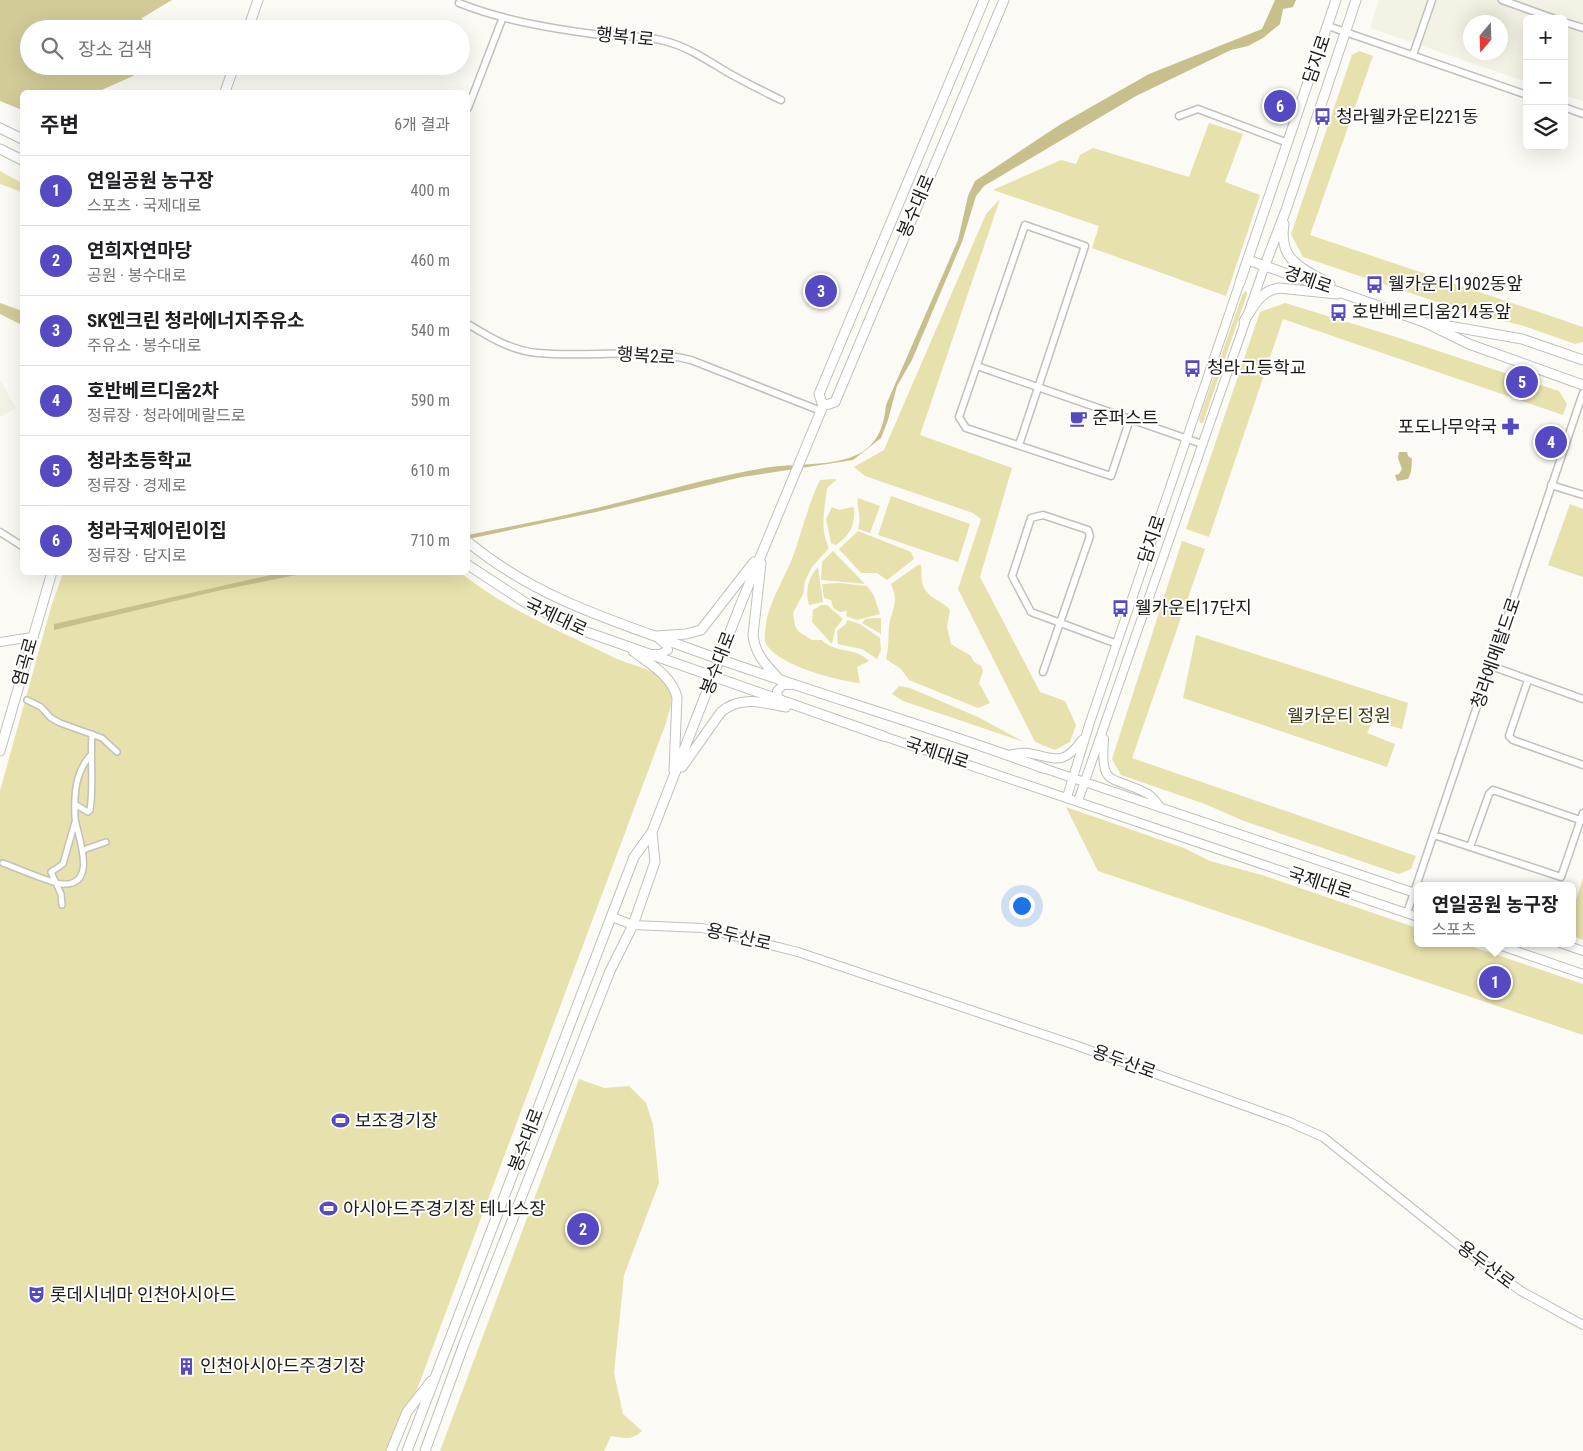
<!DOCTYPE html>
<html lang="ko">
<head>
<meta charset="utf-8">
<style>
	body { margin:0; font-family:"Roboto Condensed","Noto Sans KR",sans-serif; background:#f6f6f6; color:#202124 }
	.controls { position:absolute; right:15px; top:15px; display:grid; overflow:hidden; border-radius:8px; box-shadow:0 5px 20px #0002 }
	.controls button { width:45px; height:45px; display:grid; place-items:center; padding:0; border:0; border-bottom:1px solid #e0e0e0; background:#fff; color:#202124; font:25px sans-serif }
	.compass { position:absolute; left:1463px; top:15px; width:45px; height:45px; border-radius:50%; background:#fff; box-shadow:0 5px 20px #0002; rotate:199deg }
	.you { position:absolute; left:1021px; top:905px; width:18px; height:18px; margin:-12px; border:4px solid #fff; border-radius:50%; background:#1a73e8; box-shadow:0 0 0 8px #1a73e833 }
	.badge { display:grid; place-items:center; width:32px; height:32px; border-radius:50%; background:#554ac2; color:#fff; font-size:16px; font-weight:700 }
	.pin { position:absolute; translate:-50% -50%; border:2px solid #fff; box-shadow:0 1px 5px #0006 }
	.popup { position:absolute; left:1414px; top:882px; width:162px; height:65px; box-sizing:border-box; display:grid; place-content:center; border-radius:8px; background:#fff; filter:drop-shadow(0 1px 4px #0005); font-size:16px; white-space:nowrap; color:#757577 }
	.popup b { font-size:19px; color:#202124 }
	.popup::after { content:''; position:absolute; left:50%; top:100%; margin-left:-10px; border:10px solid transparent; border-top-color:#fff }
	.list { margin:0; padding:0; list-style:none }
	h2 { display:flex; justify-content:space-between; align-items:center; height:65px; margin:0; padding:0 20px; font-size:21px }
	h2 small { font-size:16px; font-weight:400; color:#757577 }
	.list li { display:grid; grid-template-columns:32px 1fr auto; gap:15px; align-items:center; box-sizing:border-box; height:70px; padding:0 20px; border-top:1px solid #e0e0e0 }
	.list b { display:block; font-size:19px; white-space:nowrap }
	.list p { margin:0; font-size:16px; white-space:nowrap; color:#757577 }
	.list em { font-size:16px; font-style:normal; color:#757577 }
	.icon { flex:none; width:28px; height:28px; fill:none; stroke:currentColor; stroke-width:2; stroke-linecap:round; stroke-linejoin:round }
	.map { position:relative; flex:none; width:1583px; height:1451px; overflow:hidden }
	.search { position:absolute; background:#fff; box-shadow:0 5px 20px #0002; left:20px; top:20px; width:450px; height:55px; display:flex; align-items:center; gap:12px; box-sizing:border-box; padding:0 18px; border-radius:28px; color:#757577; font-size:19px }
	.panel { position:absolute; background:#fff; box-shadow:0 5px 20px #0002; left:20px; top:90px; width:450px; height:485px; border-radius:8px }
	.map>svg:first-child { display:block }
	.built { fill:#f3f2e4; fill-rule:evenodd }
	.green { fill:#e7e1ad }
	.forest { fill:#d2cb98 }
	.water { fill:#c7c08c }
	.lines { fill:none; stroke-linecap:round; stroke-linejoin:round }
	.pedestrian-casing { stroke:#c1c0bb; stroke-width:8 }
	.minor-casing { stroke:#c1c0bb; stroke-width:9 }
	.tertiary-casing { stroke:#c1c0bb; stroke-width:10 }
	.secondary-casing { stroke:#c1c0bb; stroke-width:11 }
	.pedestrian { stroke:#fff; stroke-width:5 }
	.minor { stroke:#fff; stroke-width:6 }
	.tertiary { stroke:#fff; stroke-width:8 }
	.secondary { stroke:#fff; stroke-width:9 }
	.labels { text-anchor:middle; stroke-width:4; stroke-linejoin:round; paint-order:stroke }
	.street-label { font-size:18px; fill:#1d1c1a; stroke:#fffffe }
	.poi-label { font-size:18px; fill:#1d1c1a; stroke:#fffffe; text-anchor:start }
	.park-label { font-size:18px; fill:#403a11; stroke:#fffffe }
</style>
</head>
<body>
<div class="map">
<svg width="1583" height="1451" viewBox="0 0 1583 1451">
	<rect width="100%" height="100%" fill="#fbfaf4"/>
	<!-- built -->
	<path class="built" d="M 1379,0 L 1583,0 L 1583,101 L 1564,95 L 1564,19 L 1527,19 L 1527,82 L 1370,28 ZM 1470,22 L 1500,22 L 1500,52 L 1470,52 Z
		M 0,380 L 16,408 L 0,417 Z"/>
	<!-- green -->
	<path class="green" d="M 1359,51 L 1373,56 L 1310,235 L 1583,327 L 1583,342 L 1575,344 L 1524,326 L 1470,313 L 1303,257 L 1291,234 L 1352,55 Z
		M 1209,123 L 1243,134 L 1225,182 L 1260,195 L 1226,296 L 1092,248 L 1099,226 L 993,190 L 1061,160 L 1076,164 L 1080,155 L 1093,148 L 1189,177 Z
		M 0,171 L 22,183 L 22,192 L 0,184 Z
		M 1000,199 L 920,435 L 1012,468 L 980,577 L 1040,692 L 1065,701 L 1076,725 L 1070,742 L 1055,750 L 1035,742 L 958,589 L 981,519 L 973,513 L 865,476 L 854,467 L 884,450 L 986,214 Z
		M 1246,291 L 1247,294 L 1203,423 L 1200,423 L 1199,419 L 1243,293 Z
		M 1285,303 L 1396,337 L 1559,391 L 1567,404 L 1563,415 L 1283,319 L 1209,537 L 1186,529 L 1260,312 Z
		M 835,479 L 836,480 L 827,488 C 825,509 819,527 829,548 L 812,567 L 805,581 L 803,594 L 793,613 L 795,626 L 799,632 L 812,640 L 822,640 C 835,654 854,646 869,661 L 857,667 L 860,683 C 838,681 772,664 765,641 C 764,635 766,625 767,618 C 772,598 784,578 792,559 C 802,532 808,505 820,480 Z
		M 891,496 L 970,524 L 958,562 L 878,535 Z
		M 858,498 L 880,506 L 870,533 L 858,529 C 862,515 856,507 858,498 Z
		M 1570,504 L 1583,509 L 1583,577 L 1548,565 Z
		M 832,507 L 839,510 L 853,507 L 854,509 C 855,526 850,535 836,545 L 831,543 L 826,519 Z
		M 858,531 L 911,552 L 914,559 L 887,580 L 877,573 L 861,573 L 839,549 Z
		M 1182,541 L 1205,549 L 1132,758 L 1416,856 L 1411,869 L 1399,874 L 1244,821 L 1205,804 L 1121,775 L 1112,759 Z
		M 833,551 L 865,584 L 821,580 L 822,562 Z
		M 918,565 L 921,565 C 922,571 921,576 922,582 C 925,598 941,599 950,610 L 947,627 L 951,644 L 971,656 L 974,662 L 981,666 L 983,671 L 979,683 L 990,703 L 978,708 L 909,680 L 901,669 L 886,659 C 889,648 888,639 889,627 C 891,609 900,604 891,584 Z
		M 818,567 L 823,602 L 809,605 C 805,591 808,578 818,567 Z
		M 63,573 L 461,573 C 507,610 562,632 615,658 C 630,665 651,668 664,680 C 678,694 670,707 666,723 L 394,1451 L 0,1451 L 0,791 L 51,607 Z
		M 840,583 L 867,586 L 874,596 L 880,614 L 857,620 L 846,616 L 847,611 L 840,612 L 833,608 L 831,600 L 824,598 L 822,584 Z
		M 821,605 L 827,605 L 843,619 L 835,629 L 832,644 L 812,622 L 813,610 Z
		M 875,618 L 881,618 L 881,634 L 862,623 L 865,619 Z
		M 847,620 L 860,624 L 880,638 L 881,650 L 877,659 L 862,649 L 838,644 L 837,631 L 846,624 Z
		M 1196,635 L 1408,703 L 1402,729 L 1373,721 L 1367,733 L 1395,744 L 1387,767 L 1183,698 Z
		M 899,686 L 910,688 L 978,717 L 1024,742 L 903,701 L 892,694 Z
		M 1066,807 L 1184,848 L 1210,861 L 1262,875 L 1417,928 L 1418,943 L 1462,943 L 1583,984 L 1583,1035 L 1098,871 Z
		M 1583,878 L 1583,940 L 1573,936 L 1573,910 Z
		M 579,1079 L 604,1088 L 629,1086 L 646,1103 L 653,1124 L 659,1183 L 624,1275 L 614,1373 L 623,1414 L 642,1431 C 632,1441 624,1438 611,1436 L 604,1451 L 440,1451 Z"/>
	<!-- forest -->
	<path class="forest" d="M 0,0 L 172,0 L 142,18 L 143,29 L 29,29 L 29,66 L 145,66 L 133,76 L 97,92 L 22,92 L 22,110 L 0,101 Z
		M 0,303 L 22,311 L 22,325 L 0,314 Z"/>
	<!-- water -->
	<path class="water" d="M 1275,0 L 1296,0 L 1293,7 L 1283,9 L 1280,24 L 1263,38 L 1248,46 L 1231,50 L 1136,96 L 984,186 L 976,196 L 962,242 L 912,360 L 897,386 L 888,420 L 881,438 L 853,460 L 742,477 L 596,512 L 468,539 L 468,535 C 513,526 559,517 605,506 C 658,493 710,477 764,468 C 791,463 828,467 854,456 C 877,447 884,427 886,405 L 958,240 L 968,196 L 975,181 L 1061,124 L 1149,74 L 1262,29 Z
		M 1399,452 L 1407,452 L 1408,456 L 1412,459 L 1411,472 L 1408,479 L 1397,481 L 1395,475 L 1399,474 L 1402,469 L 1398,458 Z
		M 284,572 L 306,573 L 217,591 L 54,630 L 54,624 Z"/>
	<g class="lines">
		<defs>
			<path id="pedestrian" d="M 27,700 L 41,707 L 51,718 L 60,723 L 102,738 L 117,752
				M 76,805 L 88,812 L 90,810 C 94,785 90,760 92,734
				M 83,850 L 106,842
				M 3,863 C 16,868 49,882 61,884 C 100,887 77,835 75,818 C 74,795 75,773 90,756
				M 62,905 L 61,894 L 51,872 L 63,864 L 75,822"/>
			<path id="minor" d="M 1502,0 L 1555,19
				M 459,3 C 502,20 548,28 593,34 C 617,37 641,34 665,41 C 688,47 707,60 727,72 C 744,82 763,91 781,100
				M 1564,22 L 1583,28
				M 1328,26 L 1527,95
				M 1413,55 L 1432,0
				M 1564,107 L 1583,114
				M 468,108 L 503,17
				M 1179,116 L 1198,109 L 1288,143
				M 468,324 C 489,337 512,351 538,353 C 590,358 640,347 691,360 L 821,411
				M 977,366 L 1202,444
				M 1019,445 L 1085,246 L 1025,225 L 959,417 L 966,428 L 1111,476 L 1130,419
				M 1551,485 L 1583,495
				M 0,532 L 22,546
				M 1491,666 L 1583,699
				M 1043,672 L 1090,536 L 1088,530 L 1043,515 L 1031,518 L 1012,576 L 1031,612 L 1117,644
				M 1528,680 L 1509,736 L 1513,740 L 1583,765
				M 1434,835 L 1561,877 L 1583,813
				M 1470,847 L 1489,794 L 1493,790 L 1580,820
				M 1407,913 L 1583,393"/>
			<path id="tertiary" d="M 0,642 L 32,637
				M 652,654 L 660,654 L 668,650 L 667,646 L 658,638
				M 782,701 L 778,697 L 777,691 L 783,685 L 790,685
				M 883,736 L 1418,917
				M 1104,739 C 1100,788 1111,775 1146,793 C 1152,795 1156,802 1160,807
				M 1007,755 C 1013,754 1021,752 1027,753 C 1054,757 1062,768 1082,740
				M 1043,768 L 1418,894
				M 1067,797 L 1090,722 L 1240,282
				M 1078,801 L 1265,265
				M 612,917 L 633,925 L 702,928 L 798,952 L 1075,1045 L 1287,1121 L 1323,1137 L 1458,1245 L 1521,1291 L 1583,1325
				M 1493,943 L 1583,974
				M 1560,943 L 1583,951"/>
			<path id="secondary" d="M 248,29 L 258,0
				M 225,92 L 234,66
				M 0,128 L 22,139
				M 0,149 L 22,160
				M 1284,224 C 1278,261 1302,268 1330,284
				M 1248,260 L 1424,322 L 1469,344 L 1583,385
				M 1265,265 L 1286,210 L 1356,0
				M 1240,282 L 1336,0
				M 1244,321 C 1254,306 1260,291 1279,288 L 1337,294
				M 1432,323 L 1522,339 L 1583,360
				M 823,406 L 835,402 L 1004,0
				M 468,542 C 531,594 601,617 677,644 C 798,689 922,723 1043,768
				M 761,563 L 753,635 C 755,655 767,666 780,680
				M 468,565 L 526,603 L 581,630 L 883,736
				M 656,636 L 686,634 L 701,630 L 754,562
				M 633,651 C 651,665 671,675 677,697 L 674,771
				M 0,751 L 52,572
				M 682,767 L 721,712 C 740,695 763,703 786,707
				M 391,1451 L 407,1412 L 431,1381
				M 407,1451 L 634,857 L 652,832 L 742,601 L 823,406 L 819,394 L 984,0
				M 425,1451 L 465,1341 L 610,971 L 633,925 L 655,862 L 652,832"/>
		</defs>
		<!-- pedestrian casing -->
		<use href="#pedestrian" class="pedestrian-casing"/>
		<!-- minor casing -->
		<use href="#minor" class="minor-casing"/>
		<!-- tertiary casing -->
		<use href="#tertiary" class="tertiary-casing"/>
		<!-- secondary casing -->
		<use href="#secondary" class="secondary-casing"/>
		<!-- pedestrian -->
		<use href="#pedestrian" class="pedestrian"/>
		<!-- minor -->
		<use href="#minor" class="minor"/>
		<!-- tertiary -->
		<use href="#tertiary" class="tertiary"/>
		<!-- secondary -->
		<use href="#secondary" class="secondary"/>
	</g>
	<!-- icons -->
	<defs>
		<symbol id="bus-bare" viewBox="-9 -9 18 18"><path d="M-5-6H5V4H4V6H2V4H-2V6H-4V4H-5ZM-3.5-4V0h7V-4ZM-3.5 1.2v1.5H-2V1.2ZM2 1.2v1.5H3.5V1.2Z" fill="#554ac2" stroke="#fffffe" stroke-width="2.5" paint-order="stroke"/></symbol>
		<symbol id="cafe-bare" viewBox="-9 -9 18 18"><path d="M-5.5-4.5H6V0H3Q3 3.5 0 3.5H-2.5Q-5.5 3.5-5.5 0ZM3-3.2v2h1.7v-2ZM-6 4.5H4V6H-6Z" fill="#554ac2" stroke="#fffffe" stroke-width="2.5" paint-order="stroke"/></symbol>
		<symbol id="pharmacy-bare" viewBox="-9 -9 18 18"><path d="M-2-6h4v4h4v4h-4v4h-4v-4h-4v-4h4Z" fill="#554ac2" stroke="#fffffe" stroke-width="2.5" paint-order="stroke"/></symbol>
		<symbol id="stadium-bare" viewBox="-9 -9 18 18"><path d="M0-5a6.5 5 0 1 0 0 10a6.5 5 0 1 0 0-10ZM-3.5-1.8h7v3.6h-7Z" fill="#554ac2" stroke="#fffffe" stroke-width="2.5" paint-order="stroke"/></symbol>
		<symbol id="theatre-bare" viewBox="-9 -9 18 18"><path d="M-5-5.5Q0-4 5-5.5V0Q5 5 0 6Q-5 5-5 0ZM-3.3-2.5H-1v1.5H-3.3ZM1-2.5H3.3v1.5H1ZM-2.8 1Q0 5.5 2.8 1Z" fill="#554ac2" stroke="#fffffe" stroke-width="2.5" paint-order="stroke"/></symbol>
		<symbol id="building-bare" viewBox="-9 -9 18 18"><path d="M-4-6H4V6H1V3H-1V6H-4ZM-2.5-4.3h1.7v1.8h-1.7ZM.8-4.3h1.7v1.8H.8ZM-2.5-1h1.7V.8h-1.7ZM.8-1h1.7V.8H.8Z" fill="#554ac2" stroke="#fffffe" stroke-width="2.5" paint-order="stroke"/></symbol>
	</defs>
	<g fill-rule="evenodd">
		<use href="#bus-bare" x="1310" y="104" width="25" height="25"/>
		<use href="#bus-bare" x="1362" y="272" width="25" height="25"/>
		<use href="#bus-bare" x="1326" y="300" width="25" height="25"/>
		<use href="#bus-bare" x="1180" y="356" width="25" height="25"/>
		<use href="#cafe-bare" x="1066" y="406" width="25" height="25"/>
		<use href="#pharmacy-bare" x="1498" y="414" width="25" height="25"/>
		<use href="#bus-bare" x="1108" y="596" width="25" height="25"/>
		<use href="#stadium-bare" x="328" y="1108" width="25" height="25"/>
		<use href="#stadium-bare" x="316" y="1196" width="25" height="25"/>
		<use href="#theatre-bare" x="24" y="1282" width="25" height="25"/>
		<use href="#building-bare" x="174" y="1354" width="25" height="25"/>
	</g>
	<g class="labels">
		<!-- street labels -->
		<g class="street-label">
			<text transform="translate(625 37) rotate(6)" y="6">행복1로</text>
			<text transform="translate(1317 59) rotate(-71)" y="6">담지로</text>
			<text transform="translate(916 206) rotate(-67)" y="6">봉수대로</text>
			<text transform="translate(1308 280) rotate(19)" y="6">경제로</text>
			<text transform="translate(646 356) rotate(4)" y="6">행복2로</text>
			<text transform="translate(1152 539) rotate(-71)" y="6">담지로</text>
			<text transform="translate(556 617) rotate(25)" y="6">국제대로</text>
			<text transform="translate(1496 653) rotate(-71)" y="6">청라에메랄드로</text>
			<text transform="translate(25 662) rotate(-74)" y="6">염곡로</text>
			<text transform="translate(718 663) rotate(-69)" y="6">봉수대로</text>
			<text transform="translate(937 753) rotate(18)" y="6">국제대로</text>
			<text transform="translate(1320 883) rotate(18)" y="6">국제대로</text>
			<text transform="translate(739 937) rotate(13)" y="6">용두산로</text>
			<text transform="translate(1124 1062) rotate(20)" y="6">용두산로</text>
			<text transform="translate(526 1140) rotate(-69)" y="6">봉수대로</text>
			<text transform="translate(1486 1265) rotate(37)" y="6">용두산로</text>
		</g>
		<!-- poi labels -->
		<g class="poi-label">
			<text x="1336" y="123">청라웰카운티221동</text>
			<text x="1388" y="290">웰카운티1902동앞</text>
			<text x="1352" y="318">호반베르디움214동앞</text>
			<text x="1207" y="374">청라고등학교</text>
			<text x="1092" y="424">준퍼스트</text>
			<text x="1497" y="433" text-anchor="end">포도나무약국</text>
			<text x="1135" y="614">웰카운티17단지</text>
			<text x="355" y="1127">보조경기장</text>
			<text x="343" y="1215">아시아드주경기장 테니스장</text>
			<text x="50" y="1301">롯데시네마 인천아시아드</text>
			<text x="200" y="1372">인천아시아드주경기장</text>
		</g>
		<!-- park labels -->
		<g class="park-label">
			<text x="1339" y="722">웰카운티 정원</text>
		</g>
	</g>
</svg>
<div class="controls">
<button>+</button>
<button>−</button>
<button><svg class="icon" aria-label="layers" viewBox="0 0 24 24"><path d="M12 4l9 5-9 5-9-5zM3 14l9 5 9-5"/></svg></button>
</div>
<svg class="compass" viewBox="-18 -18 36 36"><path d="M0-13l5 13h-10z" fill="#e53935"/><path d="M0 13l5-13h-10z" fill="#757577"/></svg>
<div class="you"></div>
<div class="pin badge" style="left:1495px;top:982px">1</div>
<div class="popup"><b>연일공원 농구장</b>스포츠</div>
<div class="pin badge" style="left:583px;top:1229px">2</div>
<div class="pin badge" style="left:821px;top:291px">3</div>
<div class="pin badge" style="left:1551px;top:442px">4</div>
<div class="pin badge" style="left:1522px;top:382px">5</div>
<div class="pin badge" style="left:1280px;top:106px">6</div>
<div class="search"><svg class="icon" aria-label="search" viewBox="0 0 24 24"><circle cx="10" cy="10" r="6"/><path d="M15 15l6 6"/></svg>장소 검색</div>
<section class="panel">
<h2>주변<small>6개 결과</small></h2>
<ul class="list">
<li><span class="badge">1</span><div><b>연일공원 농구장</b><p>스포츠 · 국제대로</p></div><em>400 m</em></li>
<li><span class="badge">2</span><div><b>연희자연마당</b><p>공원 · 봉수대로</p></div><em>460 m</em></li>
<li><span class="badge">3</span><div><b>SK엔크린 청라에너지주유소</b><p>주유소 · 봉수대로</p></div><em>540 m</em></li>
<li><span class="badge">4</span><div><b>호반베르디움2차</b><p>정류장 · 청라에메랄드로</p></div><em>590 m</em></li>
<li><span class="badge">5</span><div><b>청라초등학교</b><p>정류장 · 경제로</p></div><em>610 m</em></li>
<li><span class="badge">6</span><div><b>청라국제어린이집</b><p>정류장 · 담지로</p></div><em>710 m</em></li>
</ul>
</section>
</div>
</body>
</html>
